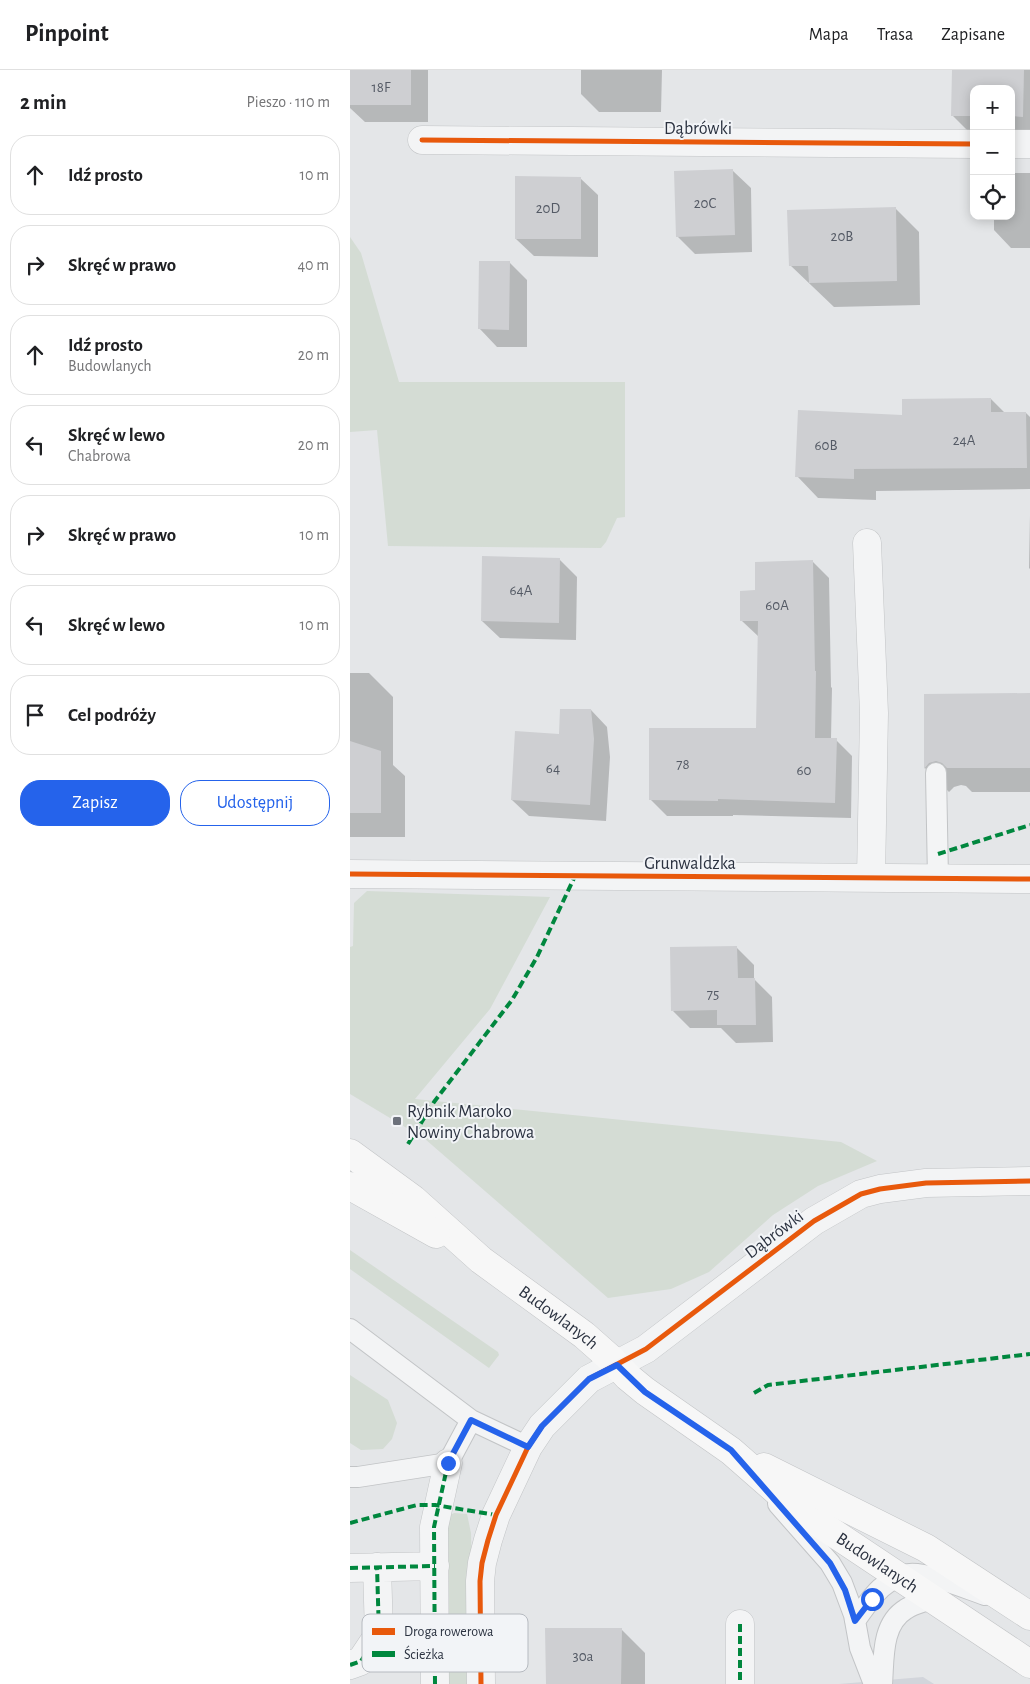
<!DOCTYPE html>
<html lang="pl">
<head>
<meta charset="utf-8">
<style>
	body { margin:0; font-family:"Alegreya Sans",sans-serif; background:#f2f2f2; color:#202124 }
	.controls { position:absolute; right:15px; top:15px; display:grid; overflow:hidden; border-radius:10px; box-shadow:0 2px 12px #0003 }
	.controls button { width:45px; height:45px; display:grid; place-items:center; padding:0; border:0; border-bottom:1px solid #e0e0e0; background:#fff; color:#202124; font:25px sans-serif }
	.stop { position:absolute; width:15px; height:15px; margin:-11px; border:4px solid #2563eb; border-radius:50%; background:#fff }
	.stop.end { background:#2563eb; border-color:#fff; box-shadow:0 1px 5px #0008 }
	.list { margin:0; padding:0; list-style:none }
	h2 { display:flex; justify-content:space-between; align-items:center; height:65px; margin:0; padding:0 20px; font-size:21px }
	h2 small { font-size:16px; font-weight:400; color:#757577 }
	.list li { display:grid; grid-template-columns:32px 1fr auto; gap:15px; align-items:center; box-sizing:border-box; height:80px; margin:0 10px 10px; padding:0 10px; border:1px solid #e0e0e0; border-radius:20px }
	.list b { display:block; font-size:19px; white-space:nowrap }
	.list p { margin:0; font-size:16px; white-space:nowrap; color:#757577 }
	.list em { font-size:16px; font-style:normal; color:#757577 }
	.actions { display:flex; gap:10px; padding:15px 20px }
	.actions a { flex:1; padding:11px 0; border:1px solid #2563eb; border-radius:20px; text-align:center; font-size:18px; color:#2563eb }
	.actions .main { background:#2563eb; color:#fff }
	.icon { flex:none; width:28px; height:28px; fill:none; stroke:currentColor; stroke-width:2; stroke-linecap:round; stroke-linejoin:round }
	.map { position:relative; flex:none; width:680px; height:1614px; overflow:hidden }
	header { display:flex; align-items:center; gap:30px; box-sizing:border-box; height:70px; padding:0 25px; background:#fff; border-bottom:1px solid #e0e0e0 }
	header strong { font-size:24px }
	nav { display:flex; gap:28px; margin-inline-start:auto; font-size:18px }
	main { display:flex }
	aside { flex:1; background:#fff }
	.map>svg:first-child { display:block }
	.built { fill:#d2d5db }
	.green { fill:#d4dcd4 }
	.shadow { fill:#0003 }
	.building { fill:#cecfd2 }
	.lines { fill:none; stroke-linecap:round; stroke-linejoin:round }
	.service-casing { stroke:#c2c4c6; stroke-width:22 }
	.minor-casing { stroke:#c2c4c6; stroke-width:29 }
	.secondary-casing { stroke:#c2c4c6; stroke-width:29 }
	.service { stroke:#f3f4f5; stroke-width:20 }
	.minor { stroke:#f3f4f5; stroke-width:28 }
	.secondary { stroke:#f7f7f7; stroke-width:28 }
	.quiet { stroke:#00873e; stroke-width:4; stroke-dasharray:8 4; stroke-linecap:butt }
	.cycleway-casing { stroke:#f2f4f7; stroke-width:8 }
	.cycleway { stroke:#e8590c; stroke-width:5 }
	.route { stroke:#2563eb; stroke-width:6 }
	.poi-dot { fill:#6c717b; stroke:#f2f4f7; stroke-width:2 }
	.labels { text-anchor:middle; stroke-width:4; stroke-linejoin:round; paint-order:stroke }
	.number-label { font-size:15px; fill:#545a65 }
	.street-label { font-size:18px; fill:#2b3240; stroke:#f2f4f7 }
	.poi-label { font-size:18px; fill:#2b3240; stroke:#f2f4f7; text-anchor:start }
	.key { fill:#f2f4f7; stroke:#b6bac0; stroke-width:1 }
	.key-label { font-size:14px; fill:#2b3240 }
</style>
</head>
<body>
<header>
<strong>Pinpoint</strong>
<nav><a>Mapa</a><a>Trasa</a><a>Zapisane</a></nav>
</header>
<main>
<aside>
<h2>2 min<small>Pieszo · 110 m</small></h2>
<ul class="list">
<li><svg class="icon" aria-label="ahead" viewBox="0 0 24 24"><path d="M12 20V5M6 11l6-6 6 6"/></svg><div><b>Idź prosto</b></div><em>10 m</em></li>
<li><svg class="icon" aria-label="right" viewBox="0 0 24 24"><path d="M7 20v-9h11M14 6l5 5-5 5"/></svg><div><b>Skręć w prawo</b></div><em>40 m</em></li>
<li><svg class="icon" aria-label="ahead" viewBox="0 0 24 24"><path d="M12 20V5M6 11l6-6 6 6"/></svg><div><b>Idź prosto</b><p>Budowlanych</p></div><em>20 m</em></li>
<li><svg class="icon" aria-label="left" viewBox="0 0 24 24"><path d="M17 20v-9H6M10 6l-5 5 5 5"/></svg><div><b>Skręć w lewo</b><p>Chabrowa</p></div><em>20 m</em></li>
<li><svg class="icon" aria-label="right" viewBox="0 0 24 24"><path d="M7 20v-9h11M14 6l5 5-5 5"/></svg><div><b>Skręć w prawo</b></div><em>10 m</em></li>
<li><svg class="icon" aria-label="left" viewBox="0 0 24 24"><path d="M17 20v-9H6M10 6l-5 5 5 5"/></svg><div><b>Skręć w lewo</b></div><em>10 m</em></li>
<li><svg class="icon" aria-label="arrive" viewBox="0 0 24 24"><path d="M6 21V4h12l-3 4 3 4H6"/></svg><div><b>Cel podróży</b></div></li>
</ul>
<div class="actions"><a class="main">Zapisz</a><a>Udostępnij</a></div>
</aside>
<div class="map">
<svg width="680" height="1614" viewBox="0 0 680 1614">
	<rect width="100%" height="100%" fill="#e4e6e8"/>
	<!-- built -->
	<path class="built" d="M 573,1607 L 584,1614 L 489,1614 Z"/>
	<!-- green -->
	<path class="green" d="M 0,167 L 11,183 L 49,312 L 275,312 L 275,447 L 267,448 L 256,472 L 251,478 L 38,476 L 27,360 L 0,362 Z
		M 17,821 L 200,827 L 140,939 L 65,1029 L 491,1072 L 527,1091 L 468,1116 L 423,1145 L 359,1202 L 321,1219 L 258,1228 L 75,1069 L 0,1024 L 0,877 L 3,876 L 4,833 Z
		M 0,1180 L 148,1282 L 149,1285 L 139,1298 L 0,1199 Z
		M 0,1305 L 38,1330 L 47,1353 L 42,1369 L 33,1379 L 11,1380 L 0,1373 Z
		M 104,1443 L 117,1444 L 121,1463 L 124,1614 L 96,1614 L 90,1451 Z"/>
	<!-- shadow -->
	<path class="shadow" d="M 0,0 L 78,0 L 78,52 L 15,52 L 0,38 Z
		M 231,0 L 312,0 L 311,42 L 249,42 L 231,24 Z
		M 603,0 L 680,0 L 680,64 L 661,63 L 661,19 L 624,19 L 624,63 L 620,63 L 602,45 Z
		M 383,101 L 401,118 L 402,182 L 345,184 L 327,166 Z
		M 661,103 L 680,103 L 680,178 L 661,178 L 644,160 L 644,146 L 661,146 Z
		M 230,108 L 248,125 L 248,187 L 184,186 L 166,169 Z
		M 545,138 L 569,162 L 570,235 L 484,237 L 440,195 Z
		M 159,192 L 177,210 L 177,277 L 147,277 L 130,259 Z
		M 641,329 L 655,343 L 676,343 L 680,347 L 680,419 L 526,421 L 526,430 L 468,428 L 447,406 L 553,346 Z
		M 680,445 L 680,499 L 679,498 Z
		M 210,490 L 227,507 L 226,570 L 150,568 L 132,551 Z
		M 463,492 L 479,508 L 481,617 L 482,618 L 481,669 L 486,670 L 502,686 L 501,748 L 383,745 L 383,746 L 317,746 L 301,730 L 407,659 L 409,567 L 392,551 Z
		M 0,603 L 19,603 L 43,627 L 43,695 L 55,706 L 55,767 L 0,767 Z
		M 575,625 L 680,625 L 680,722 L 622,722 L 616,716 L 611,715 L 604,717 L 599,722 L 575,698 Z
		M 241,640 L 257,657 L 260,687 L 256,751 L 179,746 L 162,730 L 210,665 Z
		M 387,878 L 404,895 L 404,909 L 422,927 L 423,972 L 386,973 L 371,958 L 340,958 L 323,941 Z
		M 271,1559 L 295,1583 L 295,1614 L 197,1614 Z"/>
	<!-- building -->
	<path class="building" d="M 0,0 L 61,0 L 61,35 L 0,35 Z
		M 602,0 L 674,0 L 673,47 L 661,46 L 661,19 L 624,19 L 624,46 L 601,46 Z
		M 383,99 L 385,165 L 326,167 L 324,101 Z
		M 165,106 L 231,107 L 231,169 L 165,169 Z
		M 546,137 L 547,211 L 459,213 L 458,196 L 439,196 L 437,140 Z
		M 129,191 L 160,191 L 159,260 L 128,259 Z
		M 641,328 L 641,342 L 676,342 L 677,398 L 504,399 L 504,409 L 445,407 L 448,340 L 552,345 L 552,329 Z
		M 132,486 L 210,488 L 209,553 L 131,551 Z
		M 463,490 L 465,601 L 466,601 L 465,668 L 487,668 L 485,733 L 368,729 L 368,731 L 299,730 L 299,658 L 406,658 L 408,551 L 390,551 L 390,521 L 405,520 L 405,492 Z
		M 680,623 L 680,698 L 597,698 L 592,693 L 586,691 L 579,693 L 574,699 L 574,624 Z
		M 210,639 L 241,639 L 244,669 L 240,735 L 161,730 L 165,661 L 209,664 Z
		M 0,671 L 31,681 L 31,743 L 0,743 Z
		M 387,876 L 388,908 L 405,908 L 406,955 L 367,955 L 367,940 L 321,941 L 320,877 Z
		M 195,1558 L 272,1558 L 271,1614 L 196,1614 Z"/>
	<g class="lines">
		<defs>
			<path id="service" d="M 586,703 L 588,809
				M 0,1259 L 121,1350 L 178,1377
				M 0,1407 L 8,1407 L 98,1393 L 121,1350
				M 428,1434 L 480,1493 L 492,1513 L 504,1545 L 510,1578 L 524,1614
				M 505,1551 C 513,1540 521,1527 531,1518 C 538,1512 548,1506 558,1504 C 576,1501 617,1519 635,1525
				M 532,1614 C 534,1589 531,1554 556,1539 C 563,1534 573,1532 581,1529"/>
			<path id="minor" d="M 72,70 L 624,74
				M 661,74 L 680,74
				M 517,473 L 524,643 L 521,808
				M 0,804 L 680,809
				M 0,1498 L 85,1496
				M 390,1554 L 390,1614
				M 0,1595 L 11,1591 L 29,1564 L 27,1497
				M 85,1614 L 84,1457 L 98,1393
				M 131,1614 L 130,1511 L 132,1493 L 138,1470 L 146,1445 L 178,1377 L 192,1356 L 239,1309 L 296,1279 L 464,1151 L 511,1124 L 530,1119 L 576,1113 L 680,1111"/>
			<g id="secondary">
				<path id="s1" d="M 0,1083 L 63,1129 L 131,1190 L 234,1265 L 260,1288 L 278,1307 L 295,1321 L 381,1381 L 446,1438 L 680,1594"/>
				<path d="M 0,1116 L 86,1164"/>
				<path d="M 414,1397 L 576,1478 L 680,1546"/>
			</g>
		</defs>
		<!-- service casing -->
		<use href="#service" class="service-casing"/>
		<!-- minor casing -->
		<use href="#minor" class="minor-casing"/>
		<!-- secondary casing -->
		<use href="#secondary" class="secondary-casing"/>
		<!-- service -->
		<use href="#service" class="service"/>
		<!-- minor -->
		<use href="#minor" class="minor"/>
		<!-- secondary -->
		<use href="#secondary" class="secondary"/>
		<!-- quiet -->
		<path class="quiet" d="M 588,784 L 680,755
			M 58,1074 L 84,1032 L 162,930 L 187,887 L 225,806
			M 404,1323 L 418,1315 L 680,1284
			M 0,1453 L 67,1435 L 85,1435 L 146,1445
			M 0,1498 L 85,1496
			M 390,1554 L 390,1614
			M 0,1595 L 11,1591 L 29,1564 L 27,1497
			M 85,1614 L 84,1457 L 98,1393"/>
		<defs>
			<path id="cycleway" d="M 72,70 L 624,74
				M 0,804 L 680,809
				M 131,1614 L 130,1511 L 132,1493 L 138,1470 L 146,1445 L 178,1377 L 192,1356 L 239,1309 L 296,1279 L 464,1151 L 511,1124 L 530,1119 L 576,1113 L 680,1111"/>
		</defs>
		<!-- cycleway casing -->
		<use href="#cycleway" class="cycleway-casing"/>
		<!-- cycleway -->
		<use href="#cycleway" class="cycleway"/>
	</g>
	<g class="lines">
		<!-- route -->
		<path class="route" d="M 98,1393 L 121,1350 L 178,1377 L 192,1356 L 239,1309 L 267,1295 L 295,1322 L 381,1380 L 480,1493 L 495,1520 L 505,1551 L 522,1529"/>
	</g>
	<!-- markers -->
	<rect class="poi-dot" x="42" y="1046" width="10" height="10" rx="2.5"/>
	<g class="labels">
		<!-- number labels -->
		<g class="number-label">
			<text x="31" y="22">18F</text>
			<text x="355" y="138">20C</text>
			<text x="198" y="143">20D</text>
			<text x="492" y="171">20B</text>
			<text x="614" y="375">24A</text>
			<text x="476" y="380">60B</text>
			<text x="171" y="525">64A</text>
			<text x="427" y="540">60A</text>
			<text x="333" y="699">78</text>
			<text x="203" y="703">64</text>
			<text x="454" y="705">60</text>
			<text x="363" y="929">75</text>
			<text x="233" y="1591">30a</text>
		</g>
		<!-- street labels -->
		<g class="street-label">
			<text x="348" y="64">Dąbrówki</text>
			<text x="340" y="799">Grunwaldzka</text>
			<text transform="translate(424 1164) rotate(-37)" y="6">Dąbrówki</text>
			<text dy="6" stroke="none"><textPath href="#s1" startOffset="266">Budowlanych</textPath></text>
			<text dy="6" stroke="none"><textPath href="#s1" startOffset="669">Budowlanych</textPath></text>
		</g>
		<!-- poi labels -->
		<g class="poi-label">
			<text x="57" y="1047">Rybnik Maroko<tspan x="57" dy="21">Nowiny Chabrowa</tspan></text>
		</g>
	</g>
	<!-- legend -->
	<rect x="12" y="1544" width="166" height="58" rx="8" class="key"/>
	<rect x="22" y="1558" width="23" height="7" fill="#e8590c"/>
	<rect x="22" y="1581" width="23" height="6" fill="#00873e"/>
	<g class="key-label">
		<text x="54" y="1566">Droga rowerowa</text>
		<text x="54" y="1589">Ścieżka</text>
	</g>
</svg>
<div class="controls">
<button>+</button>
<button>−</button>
<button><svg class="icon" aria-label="locate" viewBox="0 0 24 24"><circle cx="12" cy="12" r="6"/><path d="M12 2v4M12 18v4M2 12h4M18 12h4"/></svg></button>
</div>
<div class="stop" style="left:522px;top:1529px"></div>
<div class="stop end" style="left:98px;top:1393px"></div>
</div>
</main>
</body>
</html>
